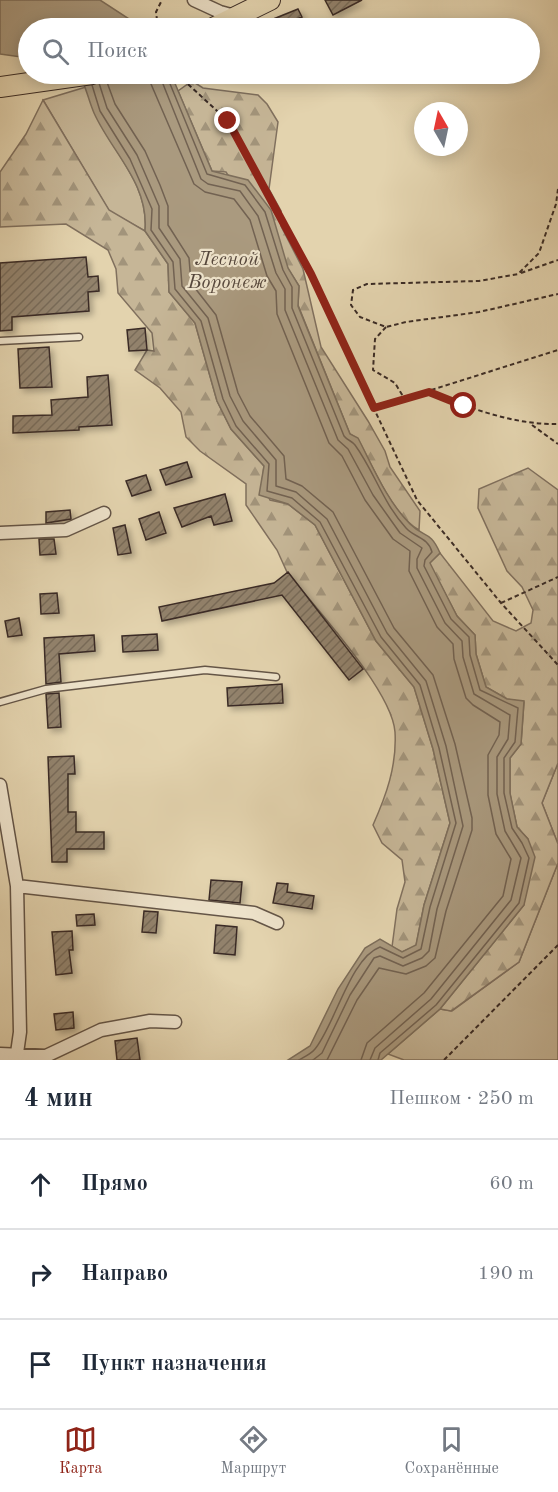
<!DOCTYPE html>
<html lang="ru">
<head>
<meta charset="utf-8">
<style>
	body { margin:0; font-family:"Old Standard TT",serif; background:#f6f6f7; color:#1f2937 }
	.compass { position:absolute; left:414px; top:102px; width:54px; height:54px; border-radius:50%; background:#fff; box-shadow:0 3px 15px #0003; rotate:351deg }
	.stop { position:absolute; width:18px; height:18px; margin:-14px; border:4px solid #8f2418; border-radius:50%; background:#fff }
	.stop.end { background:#8f2418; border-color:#fff; box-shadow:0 2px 6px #0008 }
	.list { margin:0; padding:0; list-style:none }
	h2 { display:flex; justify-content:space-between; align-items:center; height:78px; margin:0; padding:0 24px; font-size:26px }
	h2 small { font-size:20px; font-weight:400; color:#747a83 }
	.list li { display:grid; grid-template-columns:39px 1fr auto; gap:18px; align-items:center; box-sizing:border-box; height:90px; padding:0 24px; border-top:2px solid #e0e1e3 }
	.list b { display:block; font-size:22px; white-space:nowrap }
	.list em { font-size:20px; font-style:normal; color:#747a83 }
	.icon { flex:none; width:33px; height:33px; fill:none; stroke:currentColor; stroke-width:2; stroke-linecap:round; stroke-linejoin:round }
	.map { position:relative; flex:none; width:558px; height:1060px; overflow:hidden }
	.search { position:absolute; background:#fff; box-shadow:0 3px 15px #0003; left:18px; right:18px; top:18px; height:66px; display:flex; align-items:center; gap:15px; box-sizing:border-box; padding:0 21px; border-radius:33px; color:#747a83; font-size:22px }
	.sheet { height:348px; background:#fff }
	nav { display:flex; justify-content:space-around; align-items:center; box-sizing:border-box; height:84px; border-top:2px solid #e0e1e3; background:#fff; font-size:16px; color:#747a83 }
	nav a { display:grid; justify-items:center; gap:3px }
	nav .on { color:#8f2418 }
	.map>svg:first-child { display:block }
	.green { fill:#c6b697; stroke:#80705e; stroke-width:1.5 }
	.forest { fill:url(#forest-firs); stroke:#80705e; stroke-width:1.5 }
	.water { fill:#aa9a7f; stroke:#7d6e5b; stroke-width:1.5 }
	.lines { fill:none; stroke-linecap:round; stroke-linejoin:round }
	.shore { stroke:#726252; stroke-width:1.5 }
	.building { fill:url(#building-hatch); stroke:#3a2b25; stroke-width:1.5; filter:url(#shadow) }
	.lane-casing { stroke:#645547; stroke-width:9 }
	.street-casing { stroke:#645547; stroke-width:15 }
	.primary-casing { stroke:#3a2b25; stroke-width:22 }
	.path { stroke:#3a2b25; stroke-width:2; stroke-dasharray:4.5 3; stroke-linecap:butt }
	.lane { stroke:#ede2ca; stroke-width:6 }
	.street { stroke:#ede2ca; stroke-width:12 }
	.primary { stroke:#e3d3ae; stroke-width:20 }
	.route { stroke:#8f2418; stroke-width:8 }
	.labels { text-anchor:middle; stroke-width:4.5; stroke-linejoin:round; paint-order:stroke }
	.water-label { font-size:20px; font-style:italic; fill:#56473c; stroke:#ede2ca }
</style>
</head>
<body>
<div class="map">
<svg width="558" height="1060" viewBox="0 0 558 1060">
	<defs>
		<pattern id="forest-firs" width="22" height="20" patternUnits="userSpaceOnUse" patternTransform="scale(1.5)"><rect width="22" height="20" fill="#c6b697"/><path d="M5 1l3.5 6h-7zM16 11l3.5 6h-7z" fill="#a2947b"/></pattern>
		<pattern id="building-hatch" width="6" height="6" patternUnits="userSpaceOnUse" patternTransform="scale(1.5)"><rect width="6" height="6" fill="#92826c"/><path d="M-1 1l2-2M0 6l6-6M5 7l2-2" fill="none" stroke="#786b59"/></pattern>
		<filter id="shadow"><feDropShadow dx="3.5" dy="3.5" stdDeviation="3" flood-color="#0004"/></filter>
	</defs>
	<rect width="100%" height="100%" fill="#e3d3ae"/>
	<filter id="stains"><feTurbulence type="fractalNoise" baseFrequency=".00333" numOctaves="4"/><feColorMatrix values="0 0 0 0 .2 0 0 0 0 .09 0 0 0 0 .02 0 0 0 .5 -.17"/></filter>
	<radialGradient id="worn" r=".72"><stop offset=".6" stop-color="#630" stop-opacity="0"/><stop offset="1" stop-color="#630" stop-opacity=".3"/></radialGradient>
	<!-- green -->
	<path class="green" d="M 86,87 C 89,95 91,105 95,113 C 113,153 149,184 145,231 L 109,211 L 43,100 Z
		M 558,763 L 558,844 L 542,803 Z
		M 558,863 L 558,1060 L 404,1060 L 388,1054 L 440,1009 L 452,1011 L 519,962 Z"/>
	<!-- forest -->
	<path class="forest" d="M 192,81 L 203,88 L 258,95 L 267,104 L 278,122 L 269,189 L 281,211 L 281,226 L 303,269 L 321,347 L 368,421 L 385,451 L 390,467 L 420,511 L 419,530 C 393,516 372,465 358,439 L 350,434 L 298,305 L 299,286 L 226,172 L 212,171 L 178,91 Z
		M 43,100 L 109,210 L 145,231 L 168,264 L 169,292 L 195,323 L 217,401 L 231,429 L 264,466 L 262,482 L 270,500 L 288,504 L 315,525 L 376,641 L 414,687 L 433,749 L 450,823 L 424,905 L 416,946 L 402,952 L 392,947 L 397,909 L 405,882 L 402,860 L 382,843 L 373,825 C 386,796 397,766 395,732 C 392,690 315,608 287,572 L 277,550 L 246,505 L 246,484 L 200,451 L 186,437 L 181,412 L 160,388 L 135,370 L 147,350 L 154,351 L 152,333 L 118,293 L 116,269 L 108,250 L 66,224 L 0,227 L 0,172 L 26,134 Z
		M 528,468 L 558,490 L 558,763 L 542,803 L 558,844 L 558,863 L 519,962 L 451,1011 L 440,1009 L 524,905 L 528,839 L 517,827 L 510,794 L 510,758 L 521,744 L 524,702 L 507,699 L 486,687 L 476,654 L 475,635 L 457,616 L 429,563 L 440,553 L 493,621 L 516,631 L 531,623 L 533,610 L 522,587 L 507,571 L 478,508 L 479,489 Z"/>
	<!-- water -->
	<path class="water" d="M 0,0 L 100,0 L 143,28 L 28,28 L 28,58 L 0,54 Z
		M 79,74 L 171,74 L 212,171 L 248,180 L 271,210 L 288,268 L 299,286 L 298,306 L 350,434 L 358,438 C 373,467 387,501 410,524 C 424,538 430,530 440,553 L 430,563 L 457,616 L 475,635 L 476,654 L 486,687 L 507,699 L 524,701 L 521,744 L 510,758 L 510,793 L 517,827 L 528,839 L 535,857 L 524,905 L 440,1009 L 381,1060 L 288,1060 L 310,1046 L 338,989 L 365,948 L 380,939 L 402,952 L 416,945 L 424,905 L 450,823 L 433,749 L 414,687 L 376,641 L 315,525 L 288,504 L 259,495 L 264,466 L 231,429 L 217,401 L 195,323 L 169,292 L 168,264 L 145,231 C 149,183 112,153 94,113 C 88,99 86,86 79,74 Z"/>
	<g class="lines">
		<!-- shore -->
		<path class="shore" d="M 104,74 L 115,104 L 145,151 L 160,185 L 168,206 L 168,225 L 189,258 L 191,283 L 216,315 L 238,393 L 250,416 L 284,456 L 286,479 L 302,486 L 333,512 L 394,628 L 433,675 L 455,744 L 472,818 L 472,830 L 446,911 L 435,958 L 426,966 L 406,974 L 379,968 L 357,1000 L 327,1060
			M 149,74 L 151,84 L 194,184 L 205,192 L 234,199 L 250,220 L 267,276 L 276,291 L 277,314 L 329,443 L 342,456 L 365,500 L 393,539 L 410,551 L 409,571 L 437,627 L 453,644 L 454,659 L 466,698 L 473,705 L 500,722 L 499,735 L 488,755 L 488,795 L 496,834 L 511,859 L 503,896 L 424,993 L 367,1043 L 361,1060
			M 159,74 L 201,179 L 208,184 L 240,191 L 258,216 L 276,273 L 285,289 L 285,310 L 338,440 L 348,449 L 373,495 L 400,533 L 422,548 L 417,559 L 417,568 L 445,623 L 462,641 L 463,657 L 474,694 L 510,715 L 508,739 L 497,757 L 497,794 L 505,831 L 521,858 L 511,900 L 431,999 L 375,1048 L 370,1060
			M 166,74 L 207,174 L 245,185 L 265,212 L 283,270 L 292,287 L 292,308 L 344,436 C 347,440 352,441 355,445 C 374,471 383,503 406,528 C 415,538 428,537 432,552 L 425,560 L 424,566 L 451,619 L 469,637 L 470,655 L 480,690 L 518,708 L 515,742 L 504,758 L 504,793 L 512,828 L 522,843 L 529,858 L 519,903 L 436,1005 L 380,1053 L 378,1060
			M 99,83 L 107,108 L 137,155 L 159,206 L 159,228 L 180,259 L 182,286 L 208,318 L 230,396 L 243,421 L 276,460 L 276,486 L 296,492 L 327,519 L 387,633 L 426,681 L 446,746 L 463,826 L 437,909 L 429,951 L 422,958 L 403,966 L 380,956 L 374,958 L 350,995 L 322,1053 L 313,1060
			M 92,85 L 100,111 L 130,159 L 152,209 L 151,230 L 173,262 L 175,289 L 201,321 L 223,399 L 236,426 L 269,464 L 267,491 L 292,498 L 320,522 L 381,637 L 420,685 L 439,748 L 456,823 L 430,907 L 421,949 L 403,958 L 380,947 C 350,958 335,1025 315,1049 C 311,1054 304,1057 299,1060"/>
	</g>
	<!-- building -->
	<path class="building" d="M 325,0 L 362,0 L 333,15 Z
		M 298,9 L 302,17 L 297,19 L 299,23 L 289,28 L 258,28 L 267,24 L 266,22 Z
		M 86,257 L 88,277 L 98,276 L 99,291 L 88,292 L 89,311 L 12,317 L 12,330 L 0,331 L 0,263 Z
		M 145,328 L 147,350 L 129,351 L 127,330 Z
		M 49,347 L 52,387 L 20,388 L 18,349 Z
		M 108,375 L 112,425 L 79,427 L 79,430 L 13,433 L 13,416 L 52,415 L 51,400 L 88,397 L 87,377 Z
		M 187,462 L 192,477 L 166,485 L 160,470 Z
		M 146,475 L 151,490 L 132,496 L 126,481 Z
		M 225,494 L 232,521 L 214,525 L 211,516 L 182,527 L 174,508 Z
		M 70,510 L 71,519 L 46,523 L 46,512 Z
		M 159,512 L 166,533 L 146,540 L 139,519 Z
		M 125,525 L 131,553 L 118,555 L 113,528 Z
		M 39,539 L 54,539 L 56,554 L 40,555 Z
		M 288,572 L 363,669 L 349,680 L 282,595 L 162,621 L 159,607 L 274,583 Z
		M 57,593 L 59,613 L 41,614 L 40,594 Z
		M 19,618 L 22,635 L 8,637 L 5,621 Z
		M 157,634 L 158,650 L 123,652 L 122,636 Z
		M 94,635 L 95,651 L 59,654 L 61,682 L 46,684 L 44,638 Z
		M 282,684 L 283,703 L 228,706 L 227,688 Z
		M 59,693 L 61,727 L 48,728 L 46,694 Z
		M 74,756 L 75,774 L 68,774 L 68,812 L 76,812 L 76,832 L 104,832 L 104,849 L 67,849 L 67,862 L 52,862 L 48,757 Z
		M 211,880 L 242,882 L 240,903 L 209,900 Z
		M 277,883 L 288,884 L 287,892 L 314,896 L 312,909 L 273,903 Z
		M 144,911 L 158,912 L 156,933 L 142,932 Z
		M 94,914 L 95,925 L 77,926 L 76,915 Z
		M 216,925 L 237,927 L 235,955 L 214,953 Z
		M 72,931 L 73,950 L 69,950 L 72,973 L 56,975 L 52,932 Z
		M 73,1012 L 74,1028 L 56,1030 L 54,1014 Z
		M 137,1038 L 140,1060 L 117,1060 L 115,1041 Z"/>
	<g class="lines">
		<defs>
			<path id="lane" d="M 0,341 L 79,337
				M 0,702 L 46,689 L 205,670 L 276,677"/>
			<path id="street" d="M 194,0 L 220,12 L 238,17
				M 0,533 L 66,530 L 104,513
				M 0,785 L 17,886 L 20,1032 L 16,1060
				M 17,886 L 254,913 L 277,923
				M 0,1054 L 46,1056 L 101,1030 L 150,1021 L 175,1022"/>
			<path id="primary" d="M 213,28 L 270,0
				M 0,87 L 92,74"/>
		</defs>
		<!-- lane casing -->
		<use href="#lane" class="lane-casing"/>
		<!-- street casing -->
		<use href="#street" class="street-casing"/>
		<!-- primary casing -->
		<use href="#primary" class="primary-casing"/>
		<!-- path -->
		<path class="path" d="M 158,28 L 156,12 L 162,0
			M 177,74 L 228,121 L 311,275 L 417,500 L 501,603 L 558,665
			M 558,189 L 556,204 L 539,253 L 518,274 L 479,281 L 367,284 L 353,290 L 351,305 L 360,317 L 386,327 L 406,322 L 479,312 L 558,294
			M 521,273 L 558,260
			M 386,327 L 375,339 L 373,370 L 395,383 L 404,398
			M 429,392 C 470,408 514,425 558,424
			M 374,408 L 558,350
			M 532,425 L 558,444
			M 501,603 L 558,577
			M 444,1060 L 558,945"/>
		<!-- lane -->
		<use href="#lane" class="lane"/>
		<!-- street -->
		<use href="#street" class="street"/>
		<!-- primary -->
		<use href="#primary" class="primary"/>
	</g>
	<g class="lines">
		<!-- route -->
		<path class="route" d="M 228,121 L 311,274 L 374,408 L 429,392 L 464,406"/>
	</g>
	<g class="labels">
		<!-- water labels -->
		<g class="water-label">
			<text x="227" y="265">Лесной<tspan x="227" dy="23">Воронеж</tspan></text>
		</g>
	</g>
	<rect width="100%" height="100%" filter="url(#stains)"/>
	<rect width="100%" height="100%" fill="url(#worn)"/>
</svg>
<svg class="compass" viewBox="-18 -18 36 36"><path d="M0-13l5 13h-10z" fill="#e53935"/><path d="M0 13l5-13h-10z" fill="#747a83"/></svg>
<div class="stop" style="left:464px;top:406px"></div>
<div class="stop end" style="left:228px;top:121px"></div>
<div class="search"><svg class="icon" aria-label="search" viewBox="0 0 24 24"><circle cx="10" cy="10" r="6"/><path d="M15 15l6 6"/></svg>Поиск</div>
</div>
<section class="sheet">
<h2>4 мин<small>Пешком · 250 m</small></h2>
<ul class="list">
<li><svg class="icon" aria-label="ahead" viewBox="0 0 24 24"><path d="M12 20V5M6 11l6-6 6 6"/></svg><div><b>Прямо</b></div><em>60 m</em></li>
<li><svg class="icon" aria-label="right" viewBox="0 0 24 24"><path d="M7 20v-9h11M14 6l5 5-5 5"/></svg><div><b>Направо</b></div><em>190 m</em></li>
<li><svg class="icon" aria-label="arrive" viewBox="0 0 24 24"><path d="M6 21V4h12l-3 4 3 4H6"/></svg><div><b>Пункт назначения</b></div></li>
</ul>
</section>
<nav>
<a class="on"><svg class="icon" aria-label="map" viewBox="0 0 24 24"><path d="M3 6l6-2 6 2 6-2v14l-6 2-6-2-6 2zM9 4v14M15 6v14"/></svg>Карта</a>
<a><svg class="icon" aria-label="directions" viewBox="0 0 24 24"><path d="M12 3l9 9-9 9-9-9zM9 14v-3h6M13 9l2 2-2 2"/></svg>Маршрут</a>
<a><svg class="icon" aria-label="saved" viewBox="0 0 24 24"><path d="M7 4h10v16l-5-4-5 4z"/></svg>Сохранённые</a>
</nav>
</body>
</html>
